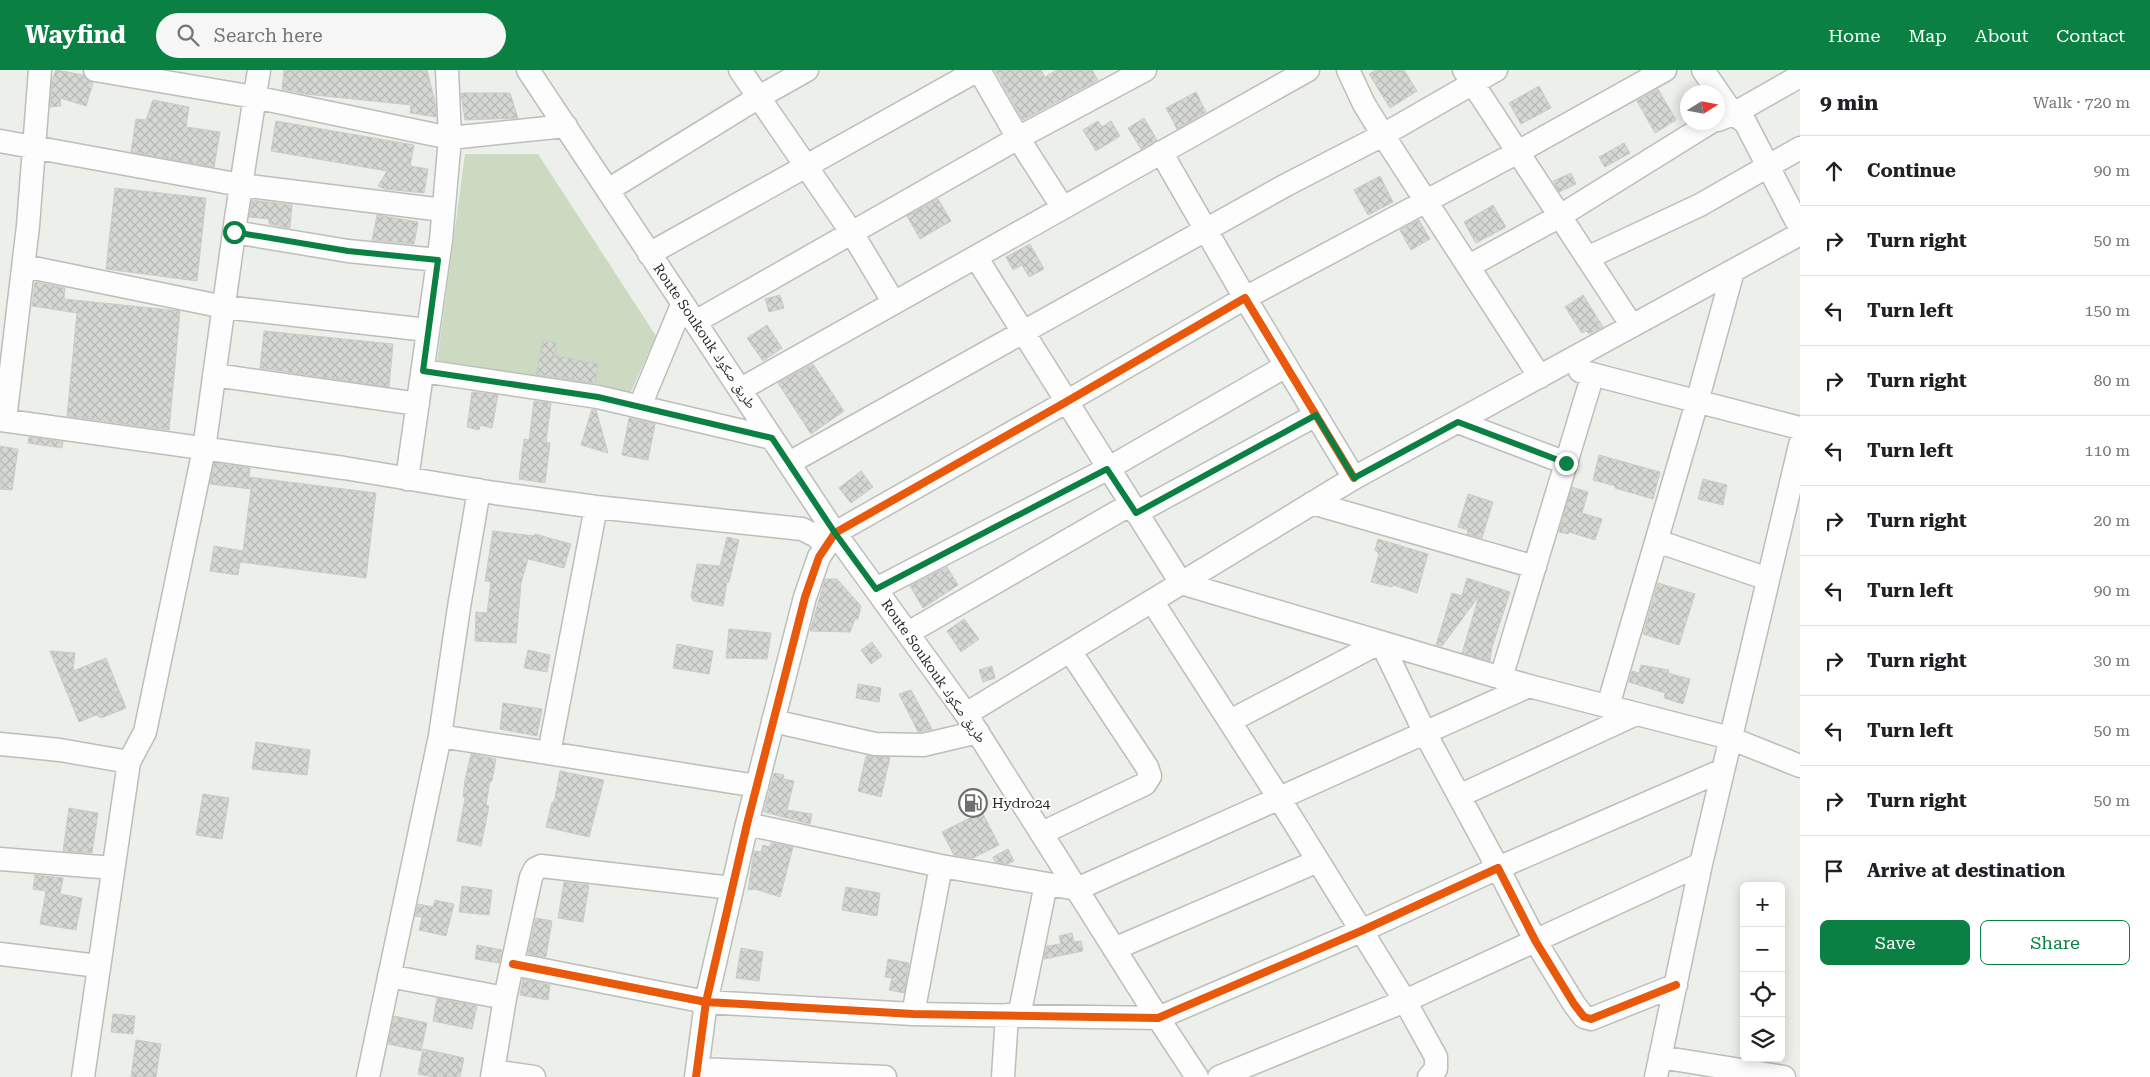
<!DOCTYPE html>
<html lang="en">
<head>
<meta charset="utf-8">
<style>
	body { margin:0; font-family:"Roboto Serif","Noto Naskh Arabic",serif; background:#f6f6f6; color:#202124 }
	.controls { position:absolute; right:15px; bottom:15px; display:grid; overflow:hidden; border-radius:8px; box-shadow:0 2px 12px #0003 }
	.controls button { width:45px; height:45px; display:grid; place-items:center; padding:0; border:0; border-bottom:1px solid #e0e0e0; background:#fff; color:#202124; font:25px sans-serif }
	.compass { position:absolute; left:1680px; top:15px; width:45px; height:45px; border-radius:50%; background:#fff; box-shadow:0 2px 12px #0003; rotate:79deg }
	.stop { position:absolute; width:15px; height:15px; margin:-11px; border:4px solid #0b8043; border-radius:50%; background:#fff }
	.stop.end { background:#0b8043; border-color:#fff; box-shadow:0 1px 5px #0008 }
	.list { margin:0; padding:0; list-style:none }
	h2 { display:flex; justify-content:space-between; align-items:center; height:65px; margin:0; padding:0 20px; font-size:21px }
	h2 small { font-size:16px; font-weight:400; color:#757577 }
	.list li { display:grid; grid-template-columns:32px 1fr auto; gap:15px; align-items:center; box-sizing:border-box; height:70px; padding:0 20px; border-top:1px solid #e0e0e0 }
	.list b { display:block; font-size:19px; white-space:nowrap }
	.list em { font-size:16px; font-style:normal; color:#757577 }
	.actions { display:flex; gap:10px; padding:15px 20px }
	.actions a { flex:1; padding:11px 0; border:1px solid #0b8043; border-radius:8px; text-align:center; font-size:18px; color:#0b8043 }
	.actions .main { background:#0b8043; color:#fff }
	.icon { flex:none; width:28px; height:28px; fill:none; stroke:currentColor; stroke-width:2; stroke-linecap:round; stroke-linejoin:round }
	.map { position:relative; flex:none; width:1800px; height:1007px; overflow:hidden }
	header { display:flex; align-items:center; gap:30px; box-sizing:border-box; height:70px; padding:0 25px; background:#0b8043; color:#fff }
	header strong { font-size:24px }
	nav { display:flex; gap:28px; margin-inline-start:auto; font-size:18px }
	.search { width:350px; height:45px; background:#f6f6f6; display:flex; align-items:center; gap:12px; box-sizing:border-box; padding:0 18px; border-radius:28px; color:#757577; font-size:19px }
	main { display:flex }
	aside { flex:1; background:#fff }
	.map>svg:first-child { display:block }
	.green { fill:#cbdac1 }
	.building { fill:url(#building-cross-hatch); stroke:#caccc8 }
	.lines { fill:none; stroke-linecap:round; stroke-linejoin:round }
	.minor-casing { stroke:#bcbeba; stroke-width:25 }
	.minor { stroke:#fcfdfc; stroke-width:22 }
	.cycleway-casing { stroke:#fff; stroke-width:11 }
	.cycleway { stroke:#e8590c; stroke-width:8 }
	.route { stroke:#0b8043; stroke-width:6 }
	.labels { text-anchor:middle; stroke-width:4; stroke-linejoin:round; paint-order:stroke }
	.street-label { font-size:14px; fill:#292c28; stroke:#fff }
	.poi-label { font-size:14px; fill:#292c28; stroke:#fff; text-anchor:start }
</style>
</head>
<body>
<header>
<strong>Wayfind</strong>
<div class="search"><svg class="icon" aria-label="search" viewBox="0 0 24 24"><circle cx="10" cy="10" r="6"/><path d="M15 15l6 6"/></svg>Search here</div>
<nav><a>Home</a><a>Map</a><a>About</a><a>Contact</a></nav>
</header>
<main>
<div class="map">
<svg width="1800" height="1007" viewBox="0 0 1800 1007">
	<defs>
		<pattern id="building-cross-hatch" width="8" height="8" patternUnits="userSpaceOnUse" patternTransform="scale(1.25)"><rect width="8" height="8" fill="#d5d7d3"/><path d="M0 0l8 8M0 8l8-8" fill="none" stroke="#b7b9b5"/></pattern>
	</defs>
	<rect width="100%" height="100%" fill="#ecefea"/>
	<!-- green -->
	<path class="green" d="M 465,84 L 538,84 L 656,266 L 629,326 L 436,300 Z"/>
	<!-- building -->
	<path class="building" d="M 56,0 L 83,5 L 87,10 L 93,13 L 86,36 L 60,28 L 61,36 L 50,37 L 52,10 Z
		M 284,0 L 427,0 L 435,32 L 436,47 L 410,43 L 411,35 L 305,24 L 282,19 Z
		M 995,0 L 1041,0 L 1045,7 L 1057,0 L 1092,0 L 1098,10 L 1023,50 Z
		M 1376,0 L 1404,0 L 1417,21 L 1390,38 L 1369,4 Z
		M 1539,16 L 1551,38 L 1521,54 L 1509,33 Z
		M 1658,19 L 1676,50 L 1655,63 L 1637,31 Z
		M 1196,22 L 1206,42 L 1177,59 L 1166,38 Z
		M 461,23 L 510,23 L 518,48 L 465,50 Z
		M 153,30 L 189,37 L 186,57 L 220,62 L 214,97 L 131,82 L 136,49 L 146,50 Z
		M 1144,48 L 1157,70 L 1141,79 L 1128,58 Z
		M 276,51 L 414,75 L 410,96 L 428,99 L 424,123 L 384,119 L 378,116 L 387,101 L 271,81 Z
		M 1098,51 L 1102,57 L 1111,51 L 1120,66 L 1096,81 L 1083,60 Z
		M 1624,73 L 1630,83 L 1605,97 L 1599,87 Z
		M 1571,103 L 1576,114 L 1559,122 L 1553,111 Z
		M 1380,106 L 1393,132 L 1368,145 L 1354,120 Z
		M 115,118 L 206,128 L 197,211 L 106,199 Z
		M 938,129 L 951,151 L 920,169 L 907,146 Z
		M 252,130 L 292,135 L 290,158 L 269,154 L 269,149 L 249,147 Z
		M 1493,135 L 1506,157 L 1476,173 L 1464,152 Z
		M 377,145 L 418,152 L 414,174 L 372,170 Z
		M 1419,150 L 1430,169 L 1411,180 L 1400,160 Z
		M 1030,174 L 1044,199 L 1029,207 L 1022,195 L 1013,200 L 1006,187 Z
		M 35,212 L 65,218 L 64,229 L 180,241 L 169,360 L 67,346 L 77,243 L 32,236 Z
		M 780,225 L 784,238 L 769,242 L 765,229 Z
		M 1583,225 L 1603,257 L 1589,264 L 1586,261 L 1582,263 L 1565,237 Z
		M 767,255 L 782,278 L 763,291 L 747,268 Z
		M 264,261 L 393,274 L 389,317 L 260,298 Z
		M 543,270 L 556,273 L 554,285 L 598,294 L 595,313 L 536,304 Z
		M 813,294 L 844,341 L 811,364 L 778,313 Z
		M 472,322 L 498,325 L 492,358 L 480,355 L 479,360 L 467,357 Z
		M 534,331 L 551,333 L 546,372 L 550,373 L 545,413 L 519,409 L 524,369 L 529,370 Z
		M 592,339 L 596,340 L 608,383 L 581,375 Z
		M 629,348 L 655,354 L 648,390 L 622,385 Z
		M 29,367 L 63,372 L 62,378 L 28,373 Z
		M 0,376 L 18,379 L 12,420 L 0,419 Z
		M 1599,385 L 1660,402 L 1653,429 L 1615,418 L 1615,416 L 1593,410 Z
		M 214,393 L 250,398 L 249,407 L 376,423 L 366,508 L 240,492 L 238,505 L 210,501 L 214,476 L 243,481 L 251,419 L 210,414 Z
		M 861,401 L 873,417 L 851,433 L 839,418 Z
		M 1703,409 L 1727,415 L 1723,435 L 1698,429 Z
		M 1572,417 L 1588,422 L 1582,443 L 1602,449 L 1595,470 L 1569,462 L 1568,464 L 1559,462 Z
		M 1468,424 L 1493,432 L 1482,468 L 1467,464 L 1468,460 L 1458,457 Z
		M 493,461 L 534,466 L 535,464 L 571,474 L 564,498 L 528,489 L 521,513 L 516,573 L 475,571 L 476,542 L 487,543 L 491,512 L 485,511 Z
		M 727,467 L 739,470 L 729,512 L 727,512 L 723,536 L 693,531 L 691,526 L 697,494 L 720,496 Z
		M 1378,469 L 1428,484 L 1417,523 L 1393,515 L 1392,517 L 1371,512 L 1379,484 L 1375,480 Z
		M 947,497 L 958,515 L 923,538 L 910,516 Z
		M 1467,508 L 1510,522 L 1492,577 L 1490,591 L 1462,583 L 1479,526 L 1442,576 L 1436,575 L 1452,523 L 1462,526 Z
		M 825,509 L 837,509 L 861,536 L 858,549 L 855,549 L 850,562 L 810,561 Z
		M 1658,513 L 1695,524 L 1679,575 L 1643,564 Z
		M 964,549 L 979,569 L 961,582 L 947,561 Z
		M 729,559 L 771,563 L 767,589 L 726,588 Z
		M 872,572 L 882,586 L 871,594 L 861,580 Z
		M 677,574 L 713,581 L 709,604 L 673,598 Z
		M 528,580 L 550,585 L 547,602 L 524,598 Z
		M 50,581 L 75,583 L 73,601 L 106,588 L 126,638 L 101,648 L 96,645 L 79,652 Z
		M 1641,595 L 1669,600 L 1668,603 L 1690,609 L 1683,634 L 1664,628 L 1665,623 L 1629,612 L 1632,601 L 1639,603 Z
		M 992,596 L 995,608 L 983,612 L 979,600 Z
		M 858,614 L 881,618 L 879,632 L 856,628 Z
		M 911,620 L 932,659 L 918,662 L 899,624 Z
		M 503,633 L 542,639 L 537,666 L 500,659 Z
		M 256,672 L 310,680 L 307,705 L 252,699 Z
		M 471,684 L 496,689 L 492,711 L 490,711 L 486,735 L 489,736 L 481,776 L 457,771 L 465,728 L 463,727 L 465,710 Z
		M 866,686 L 890,687 L 881,727 L 858,721 Z
		M 560,701 L 604,710 L 589,767 L 546,757 L 552,732 L 554,733 Z
		M 774,703 L 784,705 L 783,709 L 794,711 L 787,740 L 812,744 L 810,754 L 764,742 Z
		M 203,724 L 229,728 L 222,769 L 196,765 Z
		M 69,738 L 98,743 L 92,783 L 63,781 Z
		M 982,742 L 999,775 L 973,788 L 954,785 L 942,762 Z
		M 771,773 L 793,777 L 780,827 L 755,819 L 748,820 L 754,781 L 761,782 L 763,775 L 770,777 Z
		M 1008,779 L 1014,791 L 1007,794 L 995,792 L 993,787 Z
		M 35,805 L 63,808 L 60,824 L 82,828 L 76,860 L 40,854 L 46,821 L 33,819 Z
		M 564,812 L 589,815 L 583,852 L 558,848 Z
		M 462,816 L 492,820 L 489,845 L 459,842 Z
		M 846,817 L 880,823 L 877,846 L 842,840 Z
		M 435,830 L 454,834 L 446,866 L 419,860 L 422,847 L 415,846 L 418,834 L 433,837 Z
		M 536,848 L 552,851 L 546,887 L 528,884 Z
		M 1072,863 L 1074,872 L 1081,871 L 1083,881 L 1044,889 L 1047,876 L 1061,874 L 1059,866 Z
		M 477,875 L 502,880 L 499,893 L 475,889 Z
		M 741,878 L 763,882 L 759,911 L 736,908 Z
		M 888,889 L 909,893 L 904,923 L 889,920 L 892,908 L 885,907 Z
		M 523,909 L 550,915 L 548,930 L 520,925 Z
		M 437,928 L 477,936 L 472,959 L 433,951 Z
		M 113,944 L 135,946 L 133,964 L 111,962 Z
		M 394,946 L 427,953 L 421,981 L 388,974 Z
		M 136,970 L 161,974 L 156,1007 L 131,1007 Z
		M 423,979 L 464,988 L 460,1007 L 433,1007 L 418,1004 Z"/>
	<g class="lines">
		<defs>
			<path id="minor" d="M 95,0 L 254,27 L 450,68 L 566,56
				M 528,0 L 835,463 L 966,644 L 1158,948 L 1197,1007
				M 740,0 L 852,163 L 894,233
				M 979,0 L 1018,68 L 1063,138
				M 1348,0 L 1364,34 L 1383,65 L 1540,307
				M 1464,0 L 1632,256
				M 1703,0 L 1733,44 L 1800,6
				M 1718,50 L 1733,44 L 1745,52 L 1800,158
				M 0,71 L 241,115 L 443,140
				M 1161,82 L 1245,228 L 1518,82 L 1665,0
				M 608,120 L 759,27 L 807,0
				M 234,162 L 348,181 L 438,190
				M 649,184 L 978,0
				M 976,187 L 1181,513 L 1529,616 L 1730,668 L 1800,696
				M 1587,188 L 1700,135 L 1800,78
				M 24,196 L 224,237 L 427,260
				M 1469,196 L 1560,146 L 1711,52
				M 695,252 L 1018,68 L 1145,0
				M 423,301 L 598,327 L 772,368
				M 1580,301 L 1800,358
				M 214,305 L 418,334
				M 741,319 L 1308,0
				M 640,336 L 682,235
				M 0,350 L 344,398 L 495,423 L 596,437 L 802,459 L 816,466 L 826,476
				M 5,350 L 28,156 L 40,0
				M 1458,352 L 1566,393
				M 789,393 L 1286,115 L 1383,65 L 1496,0
				M 407,409 L 441,170 L 450,68 L 447,0
				M 1312,433 L 1535,497
				M 1136,443 L 1316,345
				M 1657,471 L 1768,509
				M 876,519 L 1107,399 L 1286,296
				M 1152,531 L 1279,728 L 1405,931 L 1436,987 L 1436,999 L 1429,1007
				M 908,563 L 1131,434
				M 1501,608 L 1593,304
				M 1608,636 L 1697,332 L 1733,201
				M 966,644 L 1354,408 L 1800,164
				M 773,651 L 875,674 L 923,675 L 978,662
				M 1230,651 L 1381,572 L 1425,663 L 1498,798 L 1723,700
				M 440,666 L 757,716
				M 0,674 L 60,680 L 129,692 L 145,662 L 204,379 L 236,148 L 259,0
				M 549,683 L 596,437
				M 1459,726 L 1636,644
				M 747,754 L 941,796 L 1077,819 L 1529,616
				M 1042,763 L 1145,714 L 1150,706 L 1147,697 L 1070,581
				M 0,789 L 113,798
				M 1114,879 L 1318,791
				M 0,884 L 98,896
				M 513,894 L 706,932 L 913,944 L 1158,948 L 1361,861 L 1498,798 L 1536,872 L 1574,934 L 1584,947 L 1591,949 L 1676,915
				M 389,906 L 505,928
				M 913,944 L 941,796
				M 1019,946 L 1046,814
				M 1660,987 L 1784,1007
				M 697,999 L 885,1007
				M 493,1001 L 534,1007
				M 83,1007 L 129,692
				M 368,1007 L 440,666 L 459,537 L 479,420
				M 492,1007 L 505,928 L 531,807 L 535,799 L 541,796 L 732,818
				M 696,1007 L 706,932 L 747,754 L 805,527 L 819,487 L 835,463 L 1066,332 L 1245,228 L 1354,408
				M 1003,1007 L 1007,945
				M 1219,1007 L 1405,931 L 1701,794 L 1800,375
				M 1656,1007 L 1701,794"/>
		</defs>
		<!-- minor casing -->
		<use href="#minor" class="minor-casing"/>
		<!-- minor -->
		<use href="#minor" class="minor"/>
		<defs>
			<path id="cycleway" d="M 513,894 L 706,932 L 913,944 L 1158,948 L 1361,861 L 1498,798 L 1536,872 L 1574,934 L 1584,947 L 1591,949 L 1676,915
				M 696,1007 L 706,932 L 747,754 L 805,527 L 819,487 L 835,463 L 1066,332 L 1245,228 L 1354,408"/>
		</defs>
		<!-- cycleway casing -->
		<use href="#cycleway" class="cycleway-casing"/>
		<!-- cycleway -->
		<use href="#cycleway" class="cycleway"/>
	</g>
	<g class="lines">
		<!-- route -->
		<path class="route" d="M 234,162 L 348,181 L 438,190 L 423,301 L 598,327 L 772,368 L 835,463 L 876,519 L 1107,399 L 1136,443 L 1316,345 L 1354,408 L 1458,352 L 1566,393"/>
	</g>
	<!-- icons -->
	<defs>
		<symbol id="fuel-ring" viewBox="-11 -11 22 22"><circle r="9.5" fill="#fff" stroke="#6d706c" stroke-width="1.5"/><path d="M-5.5-6h7V0h2V4h1.3V-2.5L3-4.5l.8-.8L6-3V5H2.5V1h-1V6h-7ZM-4.2-4.7v3.2H.2V-4.7Z" fill="#6d706c"/></symbol>
	</defs>
	<g fill-rule="evenodd">
		<use href="#fuel-ring" x="957" y="717" width="32" height="32"/>
	</g>
	<g class="labels">
		<!-- street labels -->
		<g class="street-label">
			<text transform="translate(705 266) rotate(56)" y="5">Route Soukouk طريق صكوك</text>
			<text transform="translate(934 601) rotate(55)" y="5">Route Soukouk طريق صكوك</text>
		</g>
		<!-- poi labels -->
		<g class="poi-label">
			<text x="992" y="738">Hydro24</text>
		</g>
	</g>
</svg>
<div class="controls">
<button>+</button>
<button>−</button>
<button><svg class="icon" aria-label="locate" viewBox="0 0 24 24"><circle cx="12" cy="12" r="6"/><path d="M12 2v4M12 18v4M2 12h4M18 12h4"/></svg></button>
<button><svg class="icon" aria-label="layers" viewBox="0 0 24 24"><path d="M12 4l9 5-9 5-9-5zM3 14l9 5 9-5"/></svg></button>
</div>
<svg class="compass" viewBox="-18 -18 36 36"><path d="M0-13l5 13h-10z" fill="#e53935"/><path d="M0 13l5-13h-10z" fill="#757577"/></svg>
<div class="stop" style="left:234px;top:162px"></div>
<div class="stop end" style="left:1566px;top:393px"></div>
</div>
<aside>
<h2>9 min<small>Walk · 720 m</small></h2>
<ul class="list">
<li><svg class="icon" aria-label="ahead" viewBox="0 0 24 24"><path d="M12 20V5M6 11l6-6 6 6"/></svg><div><b>Continue</b></div><em>90 m</em></li>
<li><svg class="icon" aria-label="right" viewBox="0 0 24 24"><path d="M7 20v-9h11M14 6l5 5-5 5"/></svg><div><b>Turn right</b></div><em>50 m</em></li>
<li><svg class="icon" aria-label="left" viewBox="0 0 24 24"><path d="M17 20v-9H6M10 6l-5 5 5 5"/></svg><div><b>Turn left</b></div><em>150 m</em></li>
<li><svg class="icon" aria-label="right" viewBox="0 0 24 24"><path d="M7 20v-9h11M14 6l5 5-5 5"/></svg><div><b>Turn right</b></div><em>80 m</em></li>
<li><svg class="icon" aria-label="left" viewBox="0 0 24 24"><path d="M17 20v-9H6M10 6l-5 5 5 5"/></svg><div><b>Turn left</b></div><em>110 m</em></li>
<li><svg class="icon" aria-label="right" viewBox="0 0 24 24"><path d="M7 20v-9h11M14 6l5 5-5 5"/></svg><div><b>Turn right</b></div><em>20 m</em></li>
<li><svg class="icon" aria-label="left" viewBox="0 0 24 24"><path d="M17 20v-9H6M10 6l-5 5 5 5"/></svg><div><b>Turn left</b></div><em>90 m</em></li>
<li><svg class="icon" aria-label="right" viewBox="0 0 24 24"><path d="M7 20v-9h11M14 6l5 5-5 5"/></svg><div><b>Turn right</b></div><em>30 m</em></li>
<li><svg class="icon" aria-label="left" viewBox="0 0 24 24"><path d="M17 20v-9H6M10 6l-5 5 5 5"/></svg><div><b>Turn left</b></div><em>50 m</em></li>
<li><svg class="icon" aria-label="right" viewBox="0 0 24 24"><path d="M7 20v-9h11M14 6l5 5-5 5"/></svg><div><b>Turn right</b></div><em>50 m</em></li>
<li><svg class="icon" aria-label="arrive" viewBox="0 0 24 24"><path d="M6 21V4h12l-3 4 3 4H6"/></svg><div><b>Arrive at destination</b></div></li>
</ul>
<div class="actions"><a class="main">Save</a><a>Share</a></div>
</aside>
</main>
</body>
</html>
